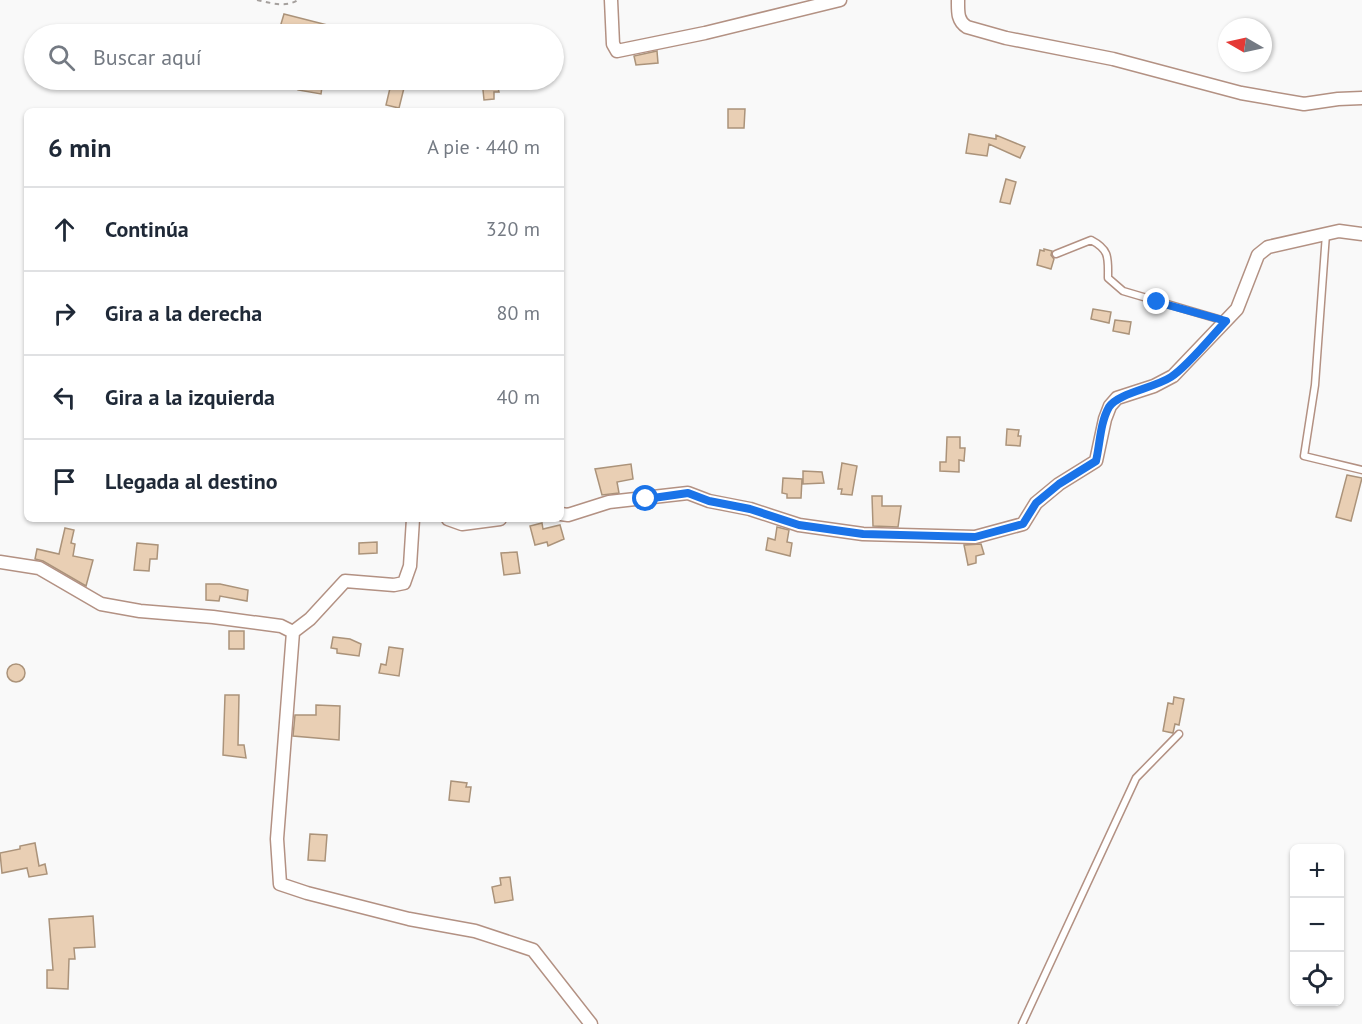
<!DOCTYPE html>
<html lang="es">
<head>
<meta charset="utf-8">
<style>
	body { margin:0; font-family:"PT Sans",sans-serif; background:#f6f6f7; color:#1f2937 }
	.controls { position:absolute; right:18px; bottom:18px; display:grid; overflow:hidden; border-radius:9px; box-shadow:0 2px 4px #0004 }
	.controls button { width:54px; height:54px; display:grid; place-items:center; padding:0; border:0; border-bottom:2px solid #e0e1e3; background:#fff; color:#1f2937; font:30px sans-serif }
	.compass { position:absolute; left:1218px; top:18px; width:54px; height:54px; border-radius:50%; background:#fff; box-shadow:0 2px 4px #0004; rotate:279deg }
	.stop { position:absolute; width:18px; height:18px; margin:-14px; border:4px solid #1a73e8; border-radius:50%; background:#fff }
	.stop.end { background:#1a73e8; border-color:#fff; box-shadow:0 2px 6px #0008 }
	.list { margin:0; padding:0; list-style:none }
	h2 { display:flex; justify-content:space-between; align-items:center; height:78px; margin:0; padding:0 24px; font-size:26px }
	h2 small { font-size:20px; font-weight:400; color:#747a83 }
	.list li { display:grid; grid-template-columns:39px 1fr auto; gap:18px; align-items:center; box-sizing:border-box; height:84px; padding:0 24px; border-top:2px solid #e0e1e3 }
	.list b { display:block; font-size:22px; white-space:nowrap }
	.list em { font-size:20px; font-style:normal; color:#747a83 }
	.icon { flex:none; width:33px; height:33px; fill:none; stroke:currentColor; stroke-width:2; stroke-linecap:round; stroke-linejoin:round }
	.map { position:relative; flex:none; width:1362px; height:1024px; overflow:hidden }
	.search { position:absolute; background:#fff; box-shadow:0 2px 4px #0004; left:24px; top:24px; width:540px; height:66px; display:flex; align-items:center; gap:15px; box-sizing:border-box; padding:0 21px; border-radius:33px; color:#747a83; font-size:22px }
	.panel { position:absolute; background:#fff; box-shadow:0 2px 4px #0004; left:24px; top:108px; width:540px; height:414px; border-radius:9px }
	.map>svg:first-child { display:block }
	.building { fill:#e9cfb4; stroke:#ab937a; stroke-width:1.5 }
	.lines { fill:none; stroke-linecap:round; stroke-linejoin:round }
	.service-casing { stroke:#b39183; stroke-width:9 }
	.minor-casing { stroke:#b39183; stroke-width:15 }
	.path { stroke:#a5a09d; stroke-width:2; stroke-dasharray:4.5 4.5; stroke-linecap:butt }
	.service { stroke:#fff; stroke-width:6 }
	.minor { stroke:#fff; stroke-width:12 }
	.route { stroke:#1a73e8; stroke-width:8 }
</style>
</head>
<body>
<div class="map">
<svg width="1362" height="1024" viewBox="0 0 1362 1024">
	<rect width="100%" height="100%" fill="#f9f9f9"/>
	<!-- building -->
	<path class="building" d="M 284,14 L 351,31 L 350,34 L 278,34 Z
		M 657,51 L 658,63 L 636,65 L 634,56 Z
		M 303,80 L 323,80 L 321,94 L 298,90 L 299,81 L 303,81 Z
		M 482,80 L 496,80 L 499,92 L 494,92 L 494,99 L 484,100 Z
		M 391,84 L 404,88 L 399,108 L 386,105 Z
		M 728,109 L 745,109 L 744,128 L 728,128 Z
		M 969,134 L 996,139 L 996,135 L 1025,147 L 1020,158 L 989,144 L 987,156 L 966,153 Z
		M 1006,179 L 1016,182 L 1010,204 L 1000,202 Z
		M 1044,249 L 1052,251 L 1051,255 L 1054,259 L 1051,269 L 1037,265 L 1040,250 L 1044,251 Z
		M 1093,309 L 1111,312 L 1109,323 L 1091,319 Z
		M 1115,320 L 1131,322 L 1129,334 L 1113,331 Z
		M 1007,429 L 1019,430 L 1018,436 L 1021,436 L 1020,446 L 1006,445 Z
		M 947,437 L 960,437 L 960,448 L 965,448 L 964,461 L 959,460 L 959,472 L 940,471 L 940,462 L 946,462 Z
		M 842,463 L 857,466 L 852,495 L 841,494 L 842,489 L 838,489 Z
		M 631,464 L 633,479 L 617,482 L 619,493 L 602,495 L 595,469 Z
		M 803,471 L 822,472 L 824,483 L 803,484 Z
		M 1347,475 L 1362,478 L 1351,521 L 1336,517 Z
		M 783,478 L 802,479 L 801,498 L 787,498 L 787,494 L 782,493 Z
		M 872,496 L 882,496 L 882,506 L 901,506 L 898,527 L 873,526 Z
		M 542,523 L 543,529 L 560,525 L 564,539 L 548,546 L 547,542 L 535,545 L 530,526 Z
		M 777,527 L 789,530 L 787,542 L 792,543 L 790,556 L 766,550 L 768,538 L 775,540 Z
		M 65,528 L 74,530 L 71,543 L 75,544 L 73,556 L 93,560 L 86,586 L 43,561 L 35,559 L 37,549 L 59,554 Z
		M 377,542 L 377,553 L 359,554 L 359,543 Z
		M 137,543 L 158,545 L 157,559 L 150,559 L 149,571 L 134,570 Z
		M 981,544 L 984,554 L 976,556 L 976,563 L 968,565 L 964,545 Z
		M 517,552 L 520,573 L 504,575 L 501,553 Z
		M 206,584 L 220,584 L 248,590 L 247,601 L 220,596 L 219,601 L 206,600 Z
		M 229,631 L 244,631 L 244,649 L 229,649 Z
		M 333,637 L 350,639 L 361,644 L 359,656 L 337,653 L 337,649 L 331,648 Z
		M 389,647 L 403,649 L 399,676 L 379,673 L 381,664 L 386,665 Z
		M7 673a9 9 0 1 1 18 0a9 9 0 1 1-18 0Z
		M 225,695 L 239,695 L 238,745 L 244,745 L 246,758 L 223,755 Z
		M 1174,697 L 1184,699 L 1179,725 L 1175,724 L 1173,733 L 1163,731 L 1168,703 L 1173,704 Z
		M 316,705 L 340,706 L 339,740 L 293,736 L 295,715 L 316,715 Z
		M 451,781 L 467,783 L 466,787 L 471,787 L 469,802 L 449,800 Z
		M 310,834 L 327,835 L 325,861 L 308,860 Z
		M 35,843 L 39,866 L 45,864 L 47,874 L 29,877 L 27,868 L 2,873 L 0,853 L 20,849 L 20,846 Z
		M 510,877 L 513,900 L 495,903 L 492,887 L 501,885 L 500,878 Z
		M 93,916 L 95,947 L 74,948 L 75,959 L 69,959 L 68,989 L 47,988 L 47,970 L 53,970 L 49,919 Z"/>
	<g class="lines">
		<defs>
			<path id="service" d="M 1326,234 L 1315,385 L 1304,456 L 1362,470
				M 1056,254 L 1091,240 C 1110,250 1108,258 1108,278 L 1123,291 L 1225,321
				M 1022,1024 L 1136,778 L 1179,734"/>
			<path id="minor" d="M 611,0 L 613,44 L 617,51 L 705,33 L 840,0
				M 958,0 C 958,11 957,21 967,27 L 1006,38 L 1113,59 L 1241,93 L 1304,104 L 1338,99 L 1362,98
				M 561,514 L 568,515 L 609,502 L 688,493 L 709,501 L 750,509 L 799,525 L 863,534 L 975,537 L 1023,524 L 1036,503 L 1059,484 L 1096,461 L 1105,419 L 1110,406 L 1117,398 L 1154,386 L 1173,376 L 1237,309 L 1258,255 L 1268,247 L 1339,231 L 1362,234
				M 448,519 L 462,524 L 500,519
				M 0,562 L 39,568 L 101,604 L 140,611 L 213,617 L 281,626 L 293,632 L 277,839 L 280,884 L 307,893 L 409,919 L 475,931 L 533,950 L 591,1024
				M 293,632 L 310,619 L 345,581 L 394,585 L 404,583 L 410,566 L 413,519"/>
		</defs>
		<!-- service casing -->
		<use href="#service" class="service-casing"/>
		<!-- minor casing -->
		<use href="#minor" class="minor-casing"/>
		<!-- path -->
		<path class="path" d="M 257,0 C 272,3 285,8 298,0"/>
		<!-- service -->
		<use href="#service" class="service"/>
		<!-- minor -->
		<use href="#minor" class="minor"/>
	</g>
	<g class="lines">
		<!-- route -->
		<path class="route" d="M 646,499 L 688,493 L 709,501 L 750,509 L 799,525 L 863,534 L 975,537 L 1023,524 L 1036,503 L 1059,484 L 1096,461 C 1100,444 1100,423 1109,407 C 1118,393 1154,388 1171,377 C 1187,367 1212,336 1226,321 L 1157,302"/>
	</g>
</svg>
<div class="controls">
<button>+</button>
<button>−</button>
<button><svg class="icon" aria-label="locate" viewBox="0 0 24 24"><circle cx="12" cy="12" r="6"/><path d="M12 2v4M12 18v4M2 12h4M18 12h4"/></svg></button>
</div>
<svg class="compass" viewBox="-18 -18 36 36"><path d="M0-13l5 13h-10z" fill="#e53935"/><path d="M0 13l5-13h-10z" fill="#747a83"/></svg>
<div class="stop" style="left:646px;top:499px"></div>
<div class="stop end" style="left:1157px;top:302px"></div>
<div class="search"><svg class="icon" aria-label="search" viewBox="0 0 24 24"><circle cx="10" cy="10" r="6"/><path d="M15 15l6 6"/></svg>Buscar aquí</div>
<section class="panel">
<h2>6 min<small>A pie · 440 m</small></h2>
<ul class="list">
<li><svg class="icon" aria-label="ahead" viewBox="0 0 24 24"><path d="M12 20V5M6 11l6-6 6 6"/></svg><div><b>Continúa</b></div><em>320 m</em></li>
<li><svg class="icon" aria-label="right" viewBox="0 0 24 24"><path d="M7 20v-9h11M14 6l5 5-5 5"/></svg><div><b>Gira a la derecha</b></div><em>80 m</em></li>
<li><svg class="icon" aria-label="left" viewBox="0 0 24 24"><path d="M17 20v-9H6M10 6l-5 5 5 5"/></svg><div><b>Gira a la izquierda</b></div><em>40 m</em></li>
<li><svg class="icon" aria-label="arrive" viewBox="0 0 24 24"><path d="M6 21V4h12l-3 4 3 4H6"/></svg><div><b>Llegada al destino</b></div></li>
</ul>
</section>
</div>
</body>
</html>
